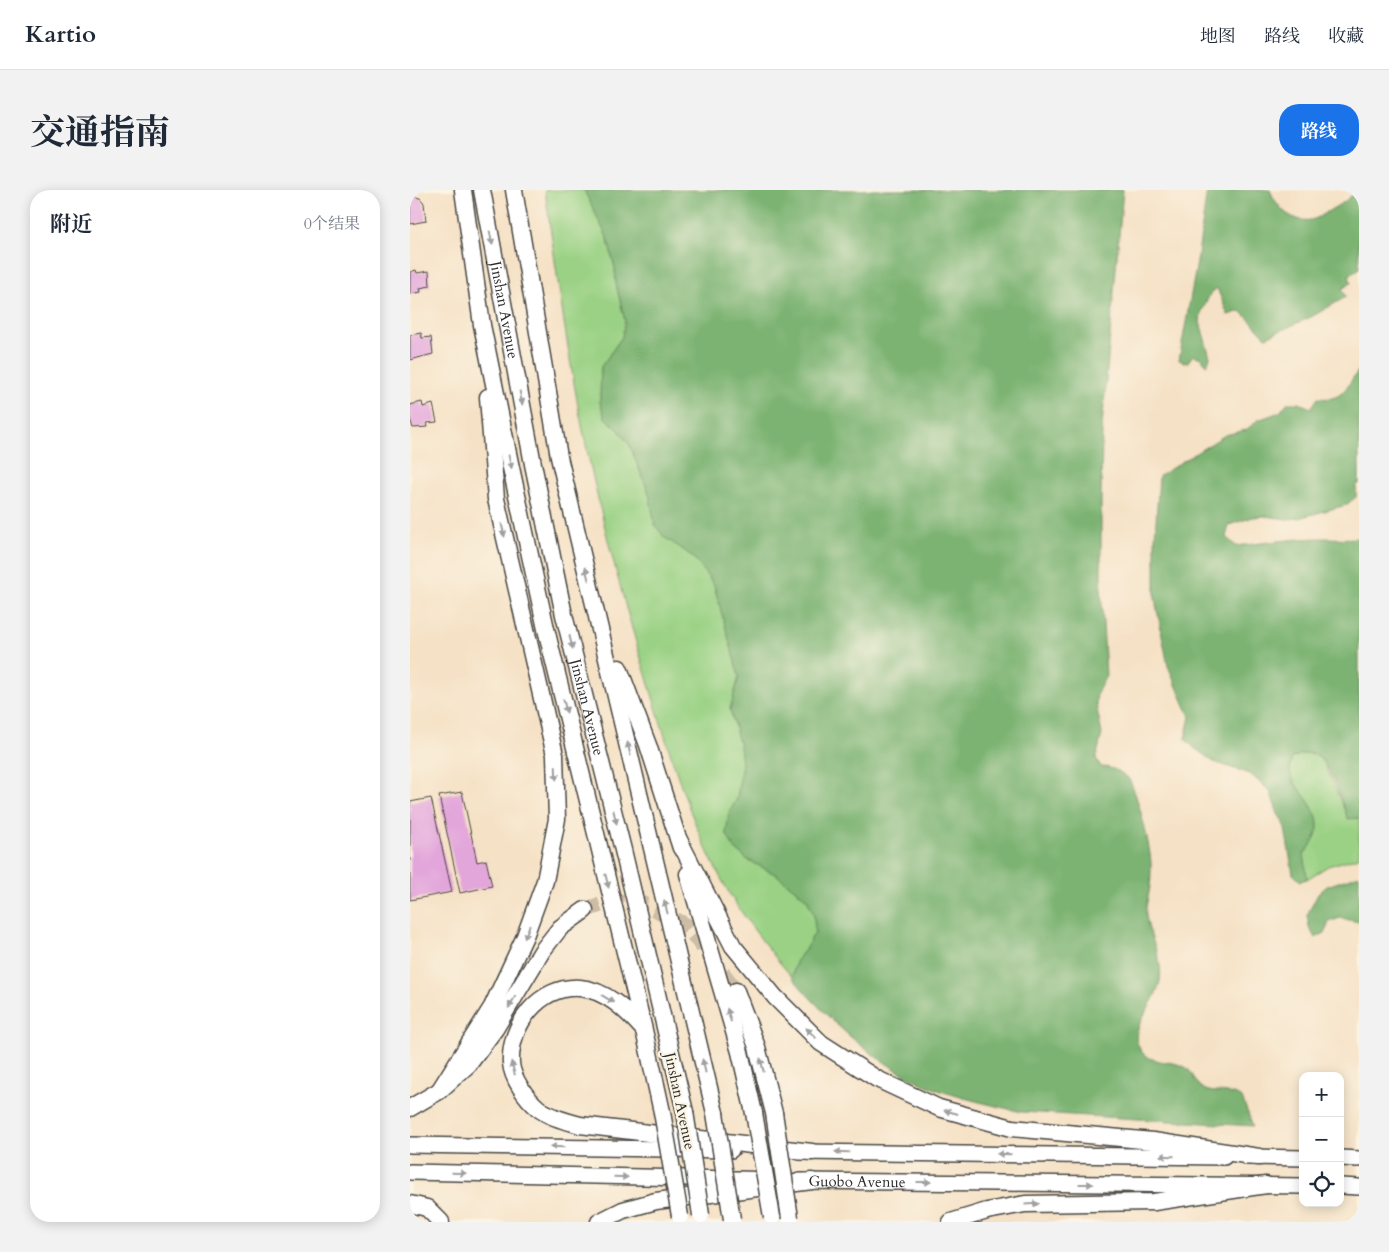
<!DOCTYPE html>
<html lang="zh">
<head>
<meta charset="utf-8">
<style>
	body { margin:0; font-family:Cardo,"Noto Serif SC",serif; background:#f2f2f3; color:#1f2937 }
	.controls { position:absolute; right:15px; bottom:15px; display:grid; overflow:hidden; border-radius:10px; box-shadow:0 2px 12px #0003 }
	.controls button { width:45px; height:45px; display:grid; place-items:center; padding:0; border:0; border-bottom:1px solid #e0e1e3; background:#fff; color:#1f2937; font:25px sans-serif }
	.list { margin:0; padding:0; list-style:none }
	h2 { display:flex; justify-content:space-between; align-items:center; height:65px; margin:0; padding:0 20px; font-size:21px }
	h2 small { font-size:16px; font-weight:400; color:#747a83 }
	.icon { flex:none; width:28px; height:28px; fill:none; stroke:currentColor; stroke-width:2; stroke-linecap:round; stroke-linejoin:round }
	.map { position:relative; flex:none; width:949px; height:1032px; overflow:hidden; border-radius:20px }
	header { display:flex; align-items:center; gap:30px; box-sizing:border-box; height:70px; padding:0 25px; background:#fff; border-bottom:1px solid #e0e1e3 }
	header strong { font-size:24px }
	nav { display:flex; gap:28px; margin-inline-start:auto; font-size:18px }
	.intro { display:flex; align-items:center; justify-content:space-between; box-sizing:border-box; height:120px; padding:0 30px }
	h1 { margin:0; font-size:35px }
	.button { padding:12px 22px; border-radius:20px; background:#1a73e8; color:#fff; font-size:18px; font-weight:700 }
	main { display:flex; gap:30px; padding:0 30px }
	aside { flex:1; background:#fff; border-radius:20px; box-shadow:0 2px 12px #0003 }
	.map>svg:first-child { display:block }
	.green { fill:#9ad184; stroke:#627e58 }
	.forest { fill:#7bb372; stroke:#536f4e }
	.building { fill:#e3a6db }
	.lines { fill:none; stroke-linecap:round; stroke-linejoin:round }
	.trunk-tunnel { stroke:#cdbda6; stroke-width:16; stroke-dasharray:16 8; stroke-linecap:butt }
	.primary-casing { stroke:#494642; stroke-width:18 }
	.trunk-casing { stroke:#494642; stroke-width:19 }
	.primary { stroke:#fff; stroke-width:15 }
	.trunk { stroke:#fff; stroke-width:16 }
	.trunk-bridge-casing { stroke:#494642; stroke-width:19; stroke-linecap:butt }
	.trunk-bridge { stroke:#fff; stroke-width:16 }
	.oneway { fill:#a0a0a0 }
	.labels { text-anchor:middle; stroke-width:4.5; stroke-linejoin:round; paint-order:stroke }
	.street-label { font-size:15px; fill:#2b2b2b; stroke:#fcf5e5 }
</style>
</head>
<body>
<header>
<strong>Kartio</strong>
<nav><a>地图</a><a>路线</a><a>收藏</a></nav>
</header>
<div class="intro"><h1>交通指南</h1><a class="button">路线</a></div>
<main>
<aside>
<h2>附近<small>0个结果</small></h2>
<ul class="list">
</ul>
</aside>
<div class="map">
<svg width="949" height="1032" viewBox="0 0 949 1032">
	<rect width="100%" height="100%" fill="#fcf5e5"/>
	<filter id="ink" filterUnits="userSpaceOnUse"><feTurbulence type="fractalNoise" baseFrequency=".02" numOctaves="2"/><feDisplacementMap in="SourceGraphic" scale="10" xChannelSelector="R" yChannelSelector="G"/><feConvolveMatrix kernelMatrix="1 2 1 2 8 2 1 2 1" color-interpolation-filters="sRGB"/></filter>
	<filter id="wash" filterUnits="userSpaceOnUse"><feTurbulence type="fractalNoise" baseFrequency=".0096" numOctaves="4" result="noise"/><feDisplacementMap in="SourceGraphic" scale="20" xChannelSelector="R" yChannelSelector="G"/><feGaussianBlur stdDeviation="1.12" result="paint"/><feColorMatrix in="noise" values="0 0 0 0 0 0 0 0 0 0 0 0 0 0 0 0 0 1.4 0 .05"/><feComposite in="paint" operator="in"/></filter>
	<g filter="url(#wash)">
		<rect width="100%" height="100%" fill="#f5e1c5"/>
		<!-- green -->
		<path class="green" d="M 135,0 L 174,0 L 197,47 L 205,78 L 206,94 L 215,131 L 212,147 L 191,177 L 190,212 L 195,228 L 208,239 L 219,254 L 239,303 L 242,318 L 271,358 L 285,369 L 304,395 L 325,468 L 329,487 L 320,519 L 330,556 L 332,574 L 327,609 L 319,623 L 324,658 L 338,670 L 367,685 L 397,709 L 404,725 L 405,742 L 396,758 L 386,772 L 382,787 C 362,764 343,740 326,714 C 282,645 261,565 237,488 C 209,399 186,308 168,216 C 155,144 145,72 135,0 Z
			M 894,563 L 906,565 L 914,573 L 938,628 L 949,628 L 949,667 L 918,676 L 897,689 L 894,664 C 917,638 908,625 890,600 C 885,594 880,587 880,579 C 880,576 881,571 882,568 Z"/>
		<!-- forest -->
		<path class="forest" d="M 174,0 L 713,0 L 692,236 L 691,312 L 691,398 L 696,486 L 687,503 L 686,514 L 692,544 L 686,568 L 691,577 C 701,577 710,581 718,588 C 726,597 742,662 741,676 C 741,684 741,694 739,702 C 738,709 735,718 736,725 C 738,746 754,769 750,791 C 746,815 716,838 731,861 C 740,874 760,870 773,876 C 783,880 784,892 792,898 C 801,904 812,901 822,904 C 826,904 829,907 832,908 L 843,936 L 612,922 C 585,916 559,910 534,902 C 473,881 422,835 382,787 L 386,772 L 396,758 L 405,742 L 404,725 L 397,709 L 367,685 L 338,670 L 324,658 L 316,643 L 319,623 L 327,609 L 332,574 L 330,556 L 320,519 L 329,487 L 304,395 L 285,369 L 271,358 L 255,348 L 245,335 L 239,303 L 219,254 L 208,239 L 195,228 L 190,212 L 191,177 L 212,147 L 215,131 L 206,94 L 205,78 L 197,47 Z
			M 797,0 L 860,0 C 866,16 881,33 901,30 C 909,28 915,23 922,19 C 932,13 939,10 946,0 L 949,0 L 949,79 L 939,85 L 941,93 L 932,99 L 936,107 L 901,127 L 856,147 L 831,121 L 818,125 L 807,98 L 800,104 L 791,123 L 790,132 L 800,167 L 797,175 L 791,168 L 783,165 L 777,173 L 769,170 L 787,72 Z
			M 949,180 L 949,294 L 946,295 L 946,307 L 936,315 L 889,328 L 877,329 L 854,326 L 843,327 L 819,335 L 816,347 L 826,356 C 853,353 879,349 907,348 C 921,348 935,349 949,348 L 949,628 L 938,629 C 932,614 920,571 906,565 C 898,561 889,565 882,568 C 881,571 880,576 880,579 C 880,587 885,594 890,600 C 909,625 917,638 894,664 L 897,689 L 890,691 L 883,684 L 874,633 L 868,624 L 860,601 L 840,584 L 804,572 L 783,557 L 775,549 L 780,527 L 758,476 L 745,409 L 745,347 L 749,286 L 815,245 L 836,240 L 848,230 L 870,222 L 877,213 L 889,213 L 901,218 L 908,208 C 935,211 934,198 949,180 Z
			M 949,685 L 949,732 L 930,728 L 919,732 L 915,743 L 905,748 L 899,737 L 897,725 L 908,704 L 917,696 Z"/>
		<g id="blocks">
			<!-- building -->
			<path class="building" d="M 0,6 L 10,8 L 14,13 L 16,31 L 0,34 Z
				M 6,80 L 7,83 L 19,81 L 20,96 L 10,98 L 11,102 L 0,104 L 0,82 Z
				M 11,143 L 12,148 L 21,147 L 23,164 L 0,170 L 0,145 Z
				M 12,212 L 13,217 L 23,214 L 27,232 L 17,233 L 18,237 L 3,238 L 0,229 L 0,215 Z
				M 52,602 L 67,672 L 76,670 L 82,696 L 50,703 L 29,606 Z
				M 21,608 L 42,702 L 0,710 L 0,612 Z"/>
		</g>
	</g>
	<g filter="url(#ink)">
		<use href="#blocks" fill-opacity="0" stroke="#494642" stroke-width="1"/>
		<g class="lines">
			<!-- trunk-tunnel -->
			<path class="trunk-tunnel" d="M 175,720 L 201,711 L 238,715 L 277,736 L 326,801"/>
			<defs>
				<g id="primary">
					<path d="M 0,955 L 321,960"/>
					<path d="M 389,962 L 814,967"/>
					<path d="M 837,967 L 893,968"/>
					<path d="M 930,968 L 949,969"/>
					<path d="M 0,982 L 366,990"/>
					<path id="s1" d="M 389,991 L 893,996"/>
					<path d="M 930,996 L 949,997"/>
				</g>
				<g id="trunk">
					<path d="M 53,0 L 72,135 L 100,273 L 136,439 L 234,840 L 252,922"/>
					<path id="s2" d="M 72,0 L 123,274 L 154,425 L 213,660 L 275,922"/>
					<path d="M 104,0 L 149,267 L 305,923"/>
					<path d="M 209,478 L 238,555 L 271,658"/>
					<path d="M 268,648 L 323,756 L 365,807 L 411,853 L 467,889 L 529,918 L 602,938 L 743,951 L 849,967"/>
					<path d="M 278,684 L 330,862 L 344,923"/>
					<path d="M 326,801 L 347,857 L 364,923"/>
					<path d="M 233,839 C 217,821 196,800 170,798 C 130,795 99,835 101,873 C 102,888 116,908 128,918 C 139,927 156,931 170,935 L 402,962"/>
					<path d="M 29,901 L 82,817 L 115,746 L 135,691 L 147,629 L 145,565 L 86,309 L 78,207"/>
					<path d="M 0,918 L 29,901 L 59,874 L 85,839 L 132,761 L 150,738 L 175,720"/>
					<path d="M 0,1014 L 17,1018 L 31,1032"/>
					<path d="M 189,1032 L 213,1020 L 246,1011 L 402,991"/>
					<path d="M 541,1032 L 577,1021 L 615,1014 L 744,1012 L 856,995"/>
				</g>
			</defs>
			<!-- primary casing -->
			<use href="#primary" class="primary-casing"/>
			<!-- trunk casing -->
			<use href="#trunk" class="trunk-casing"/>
			<!-- primary -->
			<use href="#primary" class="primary"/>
			<!-- trunk -->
			<use href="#trunk" class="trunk"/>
			<defs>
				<path id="trunk-bridge" d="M 252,922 L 270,1026
					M 275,922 L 291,1025
					M 305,923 L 322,1029
					M 344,923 L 362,1027
					M 364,923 L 380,1028"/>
			</defs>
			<!-- trunk-bridge casing -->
			<use href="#trunk-bridge" class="trunk-bridge-casing"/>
			<!-- trunk-bridge -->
			<use href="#trunk-bridge" class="trunk-bridge"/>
		</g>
		<!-- one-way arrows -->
		<defs><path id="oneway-solid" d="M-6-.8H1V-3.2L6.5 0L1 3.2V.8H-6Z" transform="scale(1.25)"/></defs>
		<g class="oneway">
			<use href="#oneway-solid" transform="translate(81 48) rotate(79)"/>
			<use href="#oneway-solid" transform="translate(111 208) rotate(79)"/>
			<use href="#oneway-solid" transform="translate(100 272) rotate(78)"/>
			<use href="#oneway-solid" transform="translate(93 340) rotate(77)"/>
			<use href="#oneway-solid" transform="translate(177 384) rotate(-104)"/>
			<use href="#oneway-solid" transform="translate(161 452) rotate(76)"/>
			<use href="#oneway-solid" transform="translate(155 516) rotate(76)"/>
			<use href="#oneway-solid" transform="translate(219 559) rotate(-103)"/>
			<use href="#oneway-solid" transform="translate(146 583) rotate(88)"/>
			<use href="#oneway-solid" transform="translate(205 627) rotate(76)"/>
			<use href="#oneway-solid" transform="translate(197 691) rotate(76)"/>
			<use href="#oneway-solid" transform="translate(256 717) rotate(-103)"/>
			<use href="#oneway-solid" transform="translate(117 742) rotate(111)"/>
			<use href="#oneway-solid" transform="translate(198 809) rotate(31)"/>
			<use href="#oneway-solid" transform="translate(102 812) rotate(121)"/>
			<use href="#oneway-solid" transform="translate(319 825) rotate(-106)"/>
			<use href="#oneway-solid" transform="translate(401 843) rotate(-135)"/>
			<use href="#oneway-solid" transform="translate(352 875) rotate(-104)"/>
			<use href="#oneway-solid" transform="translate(294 876) rotate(-103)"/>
			<use href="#oneway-solid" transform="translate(103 878) rotate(-105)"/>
			<use href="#oneway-solid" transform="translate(541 922) rotate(-165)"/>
			<use href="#oneway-solid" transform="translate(147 957) rotate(-179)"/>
			<use href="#oneway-solid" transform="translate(432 962) rotate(-179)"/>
			<use href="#oneway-solid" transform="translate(594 964) rotate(-179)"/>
			<use href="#oneway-solid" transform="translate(757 966) rotate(-179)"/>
			<use href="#oneway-solid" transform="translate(49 983) rotate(1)"/>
			<use href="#oneway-solid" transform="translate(211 987) rotate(1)"/>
			<use href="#oneway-solid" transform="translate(514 992)"/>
			<use href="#oneway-solid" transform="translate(676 994)"/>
			<use href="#oneway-solid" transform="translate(622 1014) rotate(-3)"/>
		</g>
	</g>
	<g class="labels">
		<!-- street labels -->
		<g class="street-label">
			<text dy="5" stroke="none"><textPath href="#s2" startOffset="122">Jinshan Avenue</textPath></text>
			<text dy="5" stroke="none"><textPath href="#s2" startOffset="528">Jinshan Avenue</textPath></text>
			<text transform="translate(270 911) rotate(78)" y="5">Jinshan Avenue</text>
			<text dy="5" stroke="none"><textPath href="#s1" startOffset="58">Guobo Avenue</textPath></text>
		</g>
	</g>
</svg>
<div class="controls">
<button>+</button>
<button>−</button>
<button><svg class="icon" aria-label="locate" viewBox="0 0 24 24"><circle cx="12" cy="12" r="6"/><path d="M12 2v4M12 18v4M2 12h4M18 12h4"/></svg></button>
</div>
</div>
</main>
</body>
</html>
